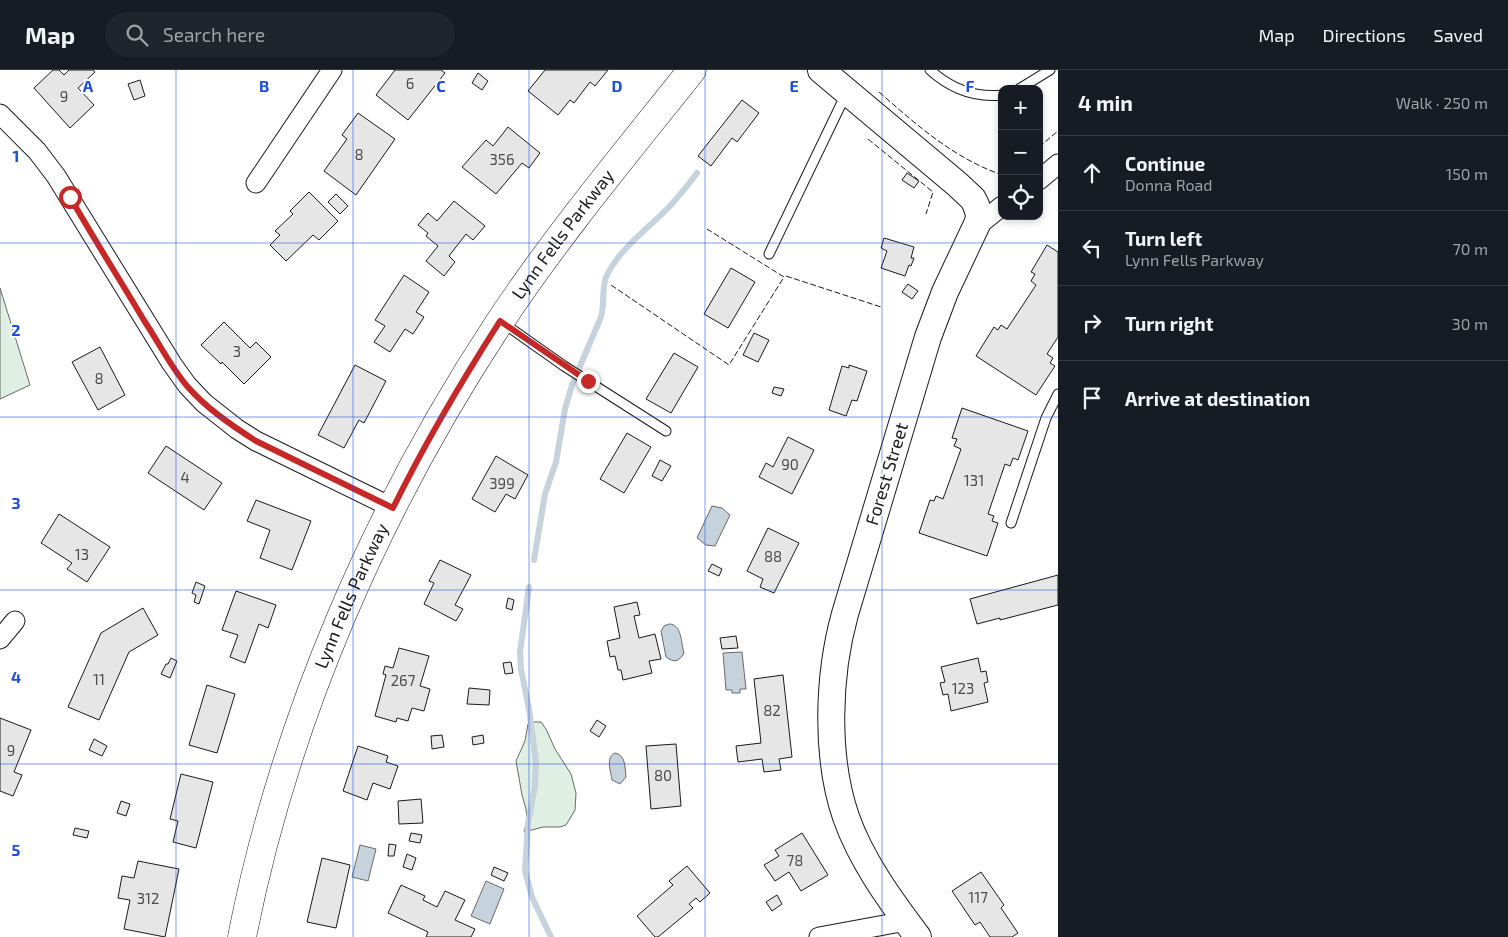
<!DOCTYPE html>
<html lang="en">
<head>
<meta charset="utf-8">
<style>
	body { margin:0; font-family:"Exo 2",sans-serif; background:#20242c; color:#f1f3f6 }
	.controls { position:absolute; right:15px; top:15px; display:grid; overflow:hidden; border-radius:10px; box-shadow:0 2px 8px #0003 }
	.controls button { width:45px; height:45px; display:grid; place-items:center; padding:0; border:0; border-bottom:1px solid #363941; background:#171b24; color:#f1f3f6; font:25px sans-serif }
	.stop { position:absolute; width:15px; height:15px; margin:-11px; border:4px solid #c62828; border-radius:50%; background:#fff }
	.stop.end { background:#c62828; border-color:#fff; box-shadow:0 1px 5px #0008 }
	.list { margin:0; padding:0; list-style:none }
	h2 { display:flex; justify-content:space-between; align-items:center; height:65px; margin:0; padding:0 20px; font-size:21px }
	h2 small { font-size:16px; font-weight:400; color:#9ea1a6 }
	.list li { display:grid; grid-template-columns:32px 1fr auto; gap:15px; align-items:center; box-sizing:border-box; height:75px; padding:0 20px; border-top:1px solid #363941 }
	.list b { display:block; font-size:19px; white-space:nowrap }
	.list p { margin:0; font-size:16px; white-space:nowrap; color:#9ea1a6 }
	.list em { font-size:16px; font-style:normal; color:#9ea1a6 }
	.icon { flex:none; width:28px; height:28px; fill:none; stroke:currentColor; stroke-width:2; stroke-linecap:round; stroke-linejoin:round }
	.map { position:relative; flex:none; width:1058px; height:867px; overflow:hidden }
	header { display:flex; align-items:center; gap:30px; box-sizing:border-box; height:70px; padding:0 25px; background:#171b24; border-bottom:1px solid #363941 }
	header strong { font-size:24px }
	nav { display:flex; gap:28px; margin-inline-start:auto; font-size:18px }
	.search { width:350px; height:45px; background:#20242c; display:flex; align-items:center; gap:12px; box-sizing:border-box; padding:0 18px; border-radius:28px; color:#9ea1a6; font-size:19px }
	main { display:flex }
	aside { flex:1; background:#171b24 }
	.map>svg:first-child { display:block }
	.green { fill:#e0efe3; stroke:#6a6a6a }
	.water { fill:#c6d2dc; stroke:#6a6a6a }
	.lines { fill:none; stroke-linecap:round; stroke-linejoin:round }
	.stream { stroke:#c6d2dc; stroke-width:6 }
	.building { fill:#e6e6e6; stroke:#1a1a1a }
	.lane-casing { stroke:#1a1a1a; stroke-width:11 }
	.street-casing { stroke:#1a1a1a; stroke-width:21 }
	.secondary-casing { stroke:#1a1a1a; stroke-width:28 }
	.primary-casing { stroke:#1a1a1a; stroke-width:29 }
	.lane { stroke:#fff; stroke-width:9 }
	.street { stroke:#fff; stroke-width:19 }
	.secondary { stroke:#fff; stroke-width:26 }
	.primary { stroke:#fff; stroke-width:28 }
	.fence { stroke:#1a1a1a; stroke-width:1; stroke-dasharray:6 2.5; stroke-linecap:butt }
	.route { stroke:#c62828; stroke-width:6 }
	.grid { fill:none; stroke:#1d4ed8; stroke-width:1; stroke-opacity:0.55 }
	.labels { text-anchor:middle; stroke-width:4; stroke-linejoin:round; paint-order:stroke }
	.number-label { font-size:15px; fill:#4d4d4d }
	.street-label { font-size:18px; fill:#1a1a1a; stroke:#fff }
	.grid-label { font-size:16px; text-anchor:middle; font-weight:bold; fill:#1d4ed8; stroke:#fff; stroke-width:4; stroke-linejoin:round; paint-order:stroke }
</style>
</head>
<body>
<header>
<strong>Map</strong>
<div class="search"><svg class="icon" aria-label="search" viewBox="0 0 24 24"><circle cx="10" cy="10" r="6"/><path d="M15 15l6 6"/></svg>Search here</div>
<nav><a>Map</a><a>Directions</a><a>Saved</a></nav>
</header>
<main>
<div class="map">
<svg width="1058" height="867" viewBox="0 0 1058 867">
	<rect width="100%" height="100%" fill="#fff"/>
	<!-- green -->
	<path class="green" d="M 0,218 L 30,315 L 0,329 Z
		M 533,652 L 541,652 L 546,659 L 555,679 L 571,704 L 576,723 L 575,740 L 566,755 L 560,757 L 543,757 L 524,762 L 527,750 L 526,739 L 522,725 L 516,691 L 525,671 L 528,654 Z"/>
	<!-- water -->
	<path class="water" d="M 712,436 L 722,438 L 730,445 L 715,476 L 706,475 L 697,468 Z
		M 669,554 C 682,554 681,573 684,583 C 679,592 674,593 666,587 L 661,561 L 664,556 Z
		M 742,582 L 746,619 L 740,619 L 740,623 L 732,623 L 732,620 L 726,620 L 723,583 Z
		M 615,683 C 626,685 625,698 626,707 L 620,714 L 612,710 C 611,701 605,688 615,683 Z
		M 360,775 L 376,779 L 368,811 L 352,807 Z
		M 486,811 L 504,819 L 490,854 L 471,846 Z"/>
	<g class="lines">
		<!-- stream -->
		<path class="stream" d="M 534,490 L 545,424 L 556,392 L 565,339 L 572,315 L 601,247 C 605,234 601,217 607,205 C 621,177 649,158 670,136 C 680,125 689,114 697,103
			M 529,517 L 520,582 L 521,599 L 529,639 L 536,691 L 535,716 L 528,753 L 525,801 L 532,827 L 551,867"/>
	</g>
	<!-- building -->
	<path class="building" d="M 53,0 L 59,0 L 64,5 L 69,0 L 93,0 L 95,2 L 78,18 L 94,35 L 70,58 L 34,18 Z
		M 395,0 L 441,0 L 445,3 L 408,50 L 376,25 Z
		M 545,0 L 608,0 L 595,16 L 590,12 L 574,33 L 570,30 L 558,45 L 528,21 Z
		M 478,3 L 488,11 L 482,20 L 472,13 Z
		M 140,10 L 145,26 L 134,30 L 128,14 Z
		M 742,30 L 759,43 L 737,72 L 732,68 L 711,96 L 698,86 Z
		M 358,43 L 395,69 L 356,125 L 324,101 L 347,69 L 342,65 Z
		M 508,57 L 540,83 L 529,98 L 522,93 L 496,124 L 462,97 L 486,70 L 493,76 Z
		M 907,103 L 919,111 L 914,118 L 902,110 Z
		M 309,122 L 338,151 L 319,170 L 313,165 L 286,191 L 270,175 L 280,165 L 275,161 L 293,144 L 290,141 Z
		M 336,124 L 348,136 L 340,144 L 328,132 Z
		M 454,131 L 485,156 L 473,170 L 466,164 L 449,186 L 455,192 L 444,206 L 426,191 L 438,176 L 426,166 L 428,163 L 418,155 L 428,143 L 437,151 Z
		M 884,168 L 914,177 L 911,188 L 914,188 L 911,196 L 909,195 L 905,206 L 881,198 L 887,181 L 881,178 Z
		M 1047,175 L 1058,182 L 1058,267 L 1047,284 L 1053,288 L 1050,293 L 1055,296 L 1036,325 L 976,286 L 994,257 L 998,260 L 1001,255 L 1007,259 L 1036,215 L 1031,211 L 1035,204 L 1031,202 Z
		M 731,198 L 755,212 L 728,258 L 704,244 Z
		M 404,205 L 429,222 L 416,242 L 424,247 L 413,264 L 405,259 L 390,282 L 374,272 L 385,256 L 375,250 Z
		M 908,214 L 918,221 L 912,229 L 902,222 Z
		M 224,252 L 250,278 L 256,272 L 271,287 L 244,314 L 222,292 L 221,294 L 201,275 Z
		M 754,263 L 769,270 L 758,292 L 743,285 Z
		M 100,277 L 125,325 L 98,340 L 72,292 Z
		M 674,283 L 698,297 L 671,343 L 646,329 Z
		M 355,295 L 386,311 L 364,353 L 359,350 L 344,378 L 318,365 Z
		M 849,295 L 867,301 L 857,331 L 852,330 L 846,346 L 829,340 L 842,296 L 849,298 Z
		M 774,317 L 784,319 L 781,326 L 772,323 Z
		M 962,338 L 1028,361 L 1018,390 L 1013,388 L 1010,396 L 1005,394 L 988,444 L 994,446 L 992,451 L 998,453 L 987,486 L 919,463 L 930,430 L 934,431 L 936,426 L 943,429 L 961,379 L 954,376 L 957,369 L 952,368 Z
		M 627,363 L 651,377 L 624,423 L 600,409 Z
		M 788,367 L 814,380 L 792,424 L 759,407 L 766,393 L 773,397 Z
		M 166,376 L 222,413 L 204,440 L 148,403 Z
		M 496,386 L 528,405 L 515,429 L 506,424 L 495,442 L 472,429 Z
		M 660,390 L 671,396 L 662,411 L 652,406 Z
		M 256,430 L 311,451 L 292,500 L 260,488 L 270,460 L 247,451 Z
		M 59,444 L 110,477 L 87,512 L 67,499 L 72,493 L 41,473 Z
		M 768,458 L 799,473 L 774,523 L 760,517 L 763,509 L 747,501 Z
		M 440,490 L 471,505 L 455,535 L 463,539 L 456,551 L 424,534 L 434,513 L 429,511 Z
		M 712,494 L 722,499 L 719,506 L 708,501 Z
		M 1058,505 L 1058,535 L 1000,550 L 1000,548 L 977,554 L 970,529 Z
		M 196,512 L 205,516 L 199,534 L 194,532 L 196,525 L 192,523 Z
		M 236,521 L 276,535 L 268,558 L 259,554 L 245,593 L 230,587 L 238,565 L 222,560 Z
		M 508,528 L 514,530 L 512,540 L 506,538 Z
		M 637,532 L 640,545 L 634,546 L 639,568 L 655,564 L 661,589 L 649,591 L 652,603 L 623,610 L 621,600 L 618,600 L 615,586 L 610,587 L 607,571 L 620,568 L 614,537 Z
		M 143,538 L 158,565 L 129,582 L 99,650 L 68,637 L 101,563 Z
		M 736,566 L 738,578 L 722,579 L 720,568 Z
		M 399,578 L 429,586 L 420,616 L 430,619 L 424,641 L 412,638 L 408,651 L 397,648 L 396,652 L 375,646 L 386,605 L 383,604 L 385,596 L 393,598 Z
		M 171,588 L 177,591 L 170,608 L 161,604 L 166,594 L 168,594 Z
		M 978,588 L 981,602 L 986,601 L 988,612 L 984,613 L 988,632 L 951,641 L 948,624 L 943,625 L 940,613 L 945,612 L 941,597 Z
		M 511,592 L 513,603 L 505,604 L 503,593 Z
		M 783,605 L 792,687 L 779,689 L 781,700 L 764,702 L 762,689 L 738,692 L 736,676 L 761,673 L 754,609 Z
		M 207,615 L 235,624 L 217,683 L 189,675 Z
		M 469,618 L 490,620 L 489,635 L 467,634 Z
		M 0,648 L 31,660 L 14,702 L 22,705 L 13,726 L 0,721 Z
		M 597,650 L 606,656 L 599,667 L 590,661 Z
		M 442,665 L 444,677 L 432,679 L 431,666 Z
		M 483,665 L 484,673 L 473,675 L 472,667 Z
		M 94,669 L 107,676 L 102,686 L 89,680 Z
		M 676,674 L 681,736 L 651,739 L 646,676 Z
		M 358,676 L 388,686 L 386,692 L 398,696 L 390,719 L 373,713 L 367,730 L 343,721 Z
		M 181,704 L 213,712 L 196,778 L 173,772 L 178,751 L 170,749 Z
		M 421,729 L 423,753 L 399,754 L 398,731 Z
		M 121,731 L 130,734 L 126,746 L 117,743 Z
		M 75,758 L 89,761 L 87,768 L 73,765 Z
		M 411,763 L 422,765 L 420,773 L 409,771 Z
		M 802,763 L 828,805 L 801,821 L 789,802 L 775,811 L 764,795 L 779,786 L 775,780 Z
		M 389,774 L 396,775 L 394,786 L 388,786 Z
		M 407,784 L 416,788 L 412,800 L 403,797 Z
		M 322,788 L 350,795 L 336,858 L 307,852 Z
		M 138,791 L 179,799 L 165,867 L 124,859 L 130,830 L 118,828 L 122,806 L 134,808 Z
		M 687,796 L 710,823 L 700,832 L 696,828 L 689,834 L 693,838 L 658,867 L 655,867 L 637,846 L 673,815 L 669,811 Z
		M 494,797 L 508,803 L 504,811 L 491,805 Z
		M 981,802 L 1004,835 L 1001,838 L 1018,863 L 1012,867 L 990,867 L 980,852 L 975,855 L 952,821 Z
		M 401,815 L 425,826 L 423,830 L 437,837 L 445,821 L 465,830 L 455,850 L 475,859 L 471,867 L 426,867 L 428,862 L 388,843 Z
		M 777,825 L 782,834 L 772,841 L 766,832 Z"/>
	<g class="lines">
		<defs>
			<path id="lane" d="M 930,0 C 950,18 975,28 1002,25
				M 1019,19 L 1050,0
				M 769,184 L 846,24
				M 503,253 L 564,296 L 666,361
				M 1011,453 L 1046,348 L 1058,324"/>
			<path id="street" d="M 0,44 L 37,81 L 56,106 L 172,294 L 187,315 L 204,333 L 237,359 L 256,371 L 393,438
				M 1039,110 L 1058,94
				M 256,113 L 332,0
				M 977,156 L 1002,136
				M 0,569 L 15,551
				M 819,867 L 906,851"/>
			<path id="secondary" d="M 821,0 L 957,114 L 973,129 L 976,135 L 979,144 L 978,152 L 945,222 L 928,267 L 845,544 C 828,605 825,686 846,747 C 861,790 890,830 918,867"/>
			<g id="primary">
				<path id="s1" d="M 242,867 C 285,649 377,438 499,253 C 558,164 626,83 692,0"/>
			</g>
		</defs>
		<!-- lane casing -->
		<use href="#lane" class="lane-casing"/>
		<!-- street casing -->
		<use href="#street" class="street-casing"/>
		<!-- secondary casing -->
		<use href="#secondary" class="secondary-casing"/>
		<!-- primary casing -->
		<use href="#primary" class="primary-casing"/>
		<!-- lane -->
		<use href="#lane" class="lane"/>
		<!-- street -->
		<use href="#street" class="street"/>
		<!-- secondary -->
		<use href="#secondary" class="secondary"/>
		<!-- primary -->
		<use href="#primary" class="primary"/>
		<!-- fence -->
		<path class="fence" d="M 879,22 C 918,56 952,87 1002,105
			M 868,69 L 933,122 L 926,144
			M 1039,77 L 1058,61
			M 786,206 L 881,237
			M 611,215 L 729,295 L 784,207 L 707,159"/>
	</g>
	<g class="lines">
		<!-- route -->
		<path class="route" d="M 70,127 C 94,169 120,210 145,252 C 159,273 171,297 187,316 C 206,338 231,355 256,371 L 393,438 C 425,373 461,312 500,251 L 588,311"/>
	</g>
	<!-- grid -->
	<path class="grid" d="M 176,0 L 176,867M 353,0 L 353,867M 529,0 L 529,867M 705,0 L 705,867M 882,0 L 882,867M 0,173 L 1058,173M 0,347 L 1058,347M 0,520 L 1058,520M 0,694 L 1058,694"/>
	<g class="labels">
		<!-- number labels -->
		<g class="number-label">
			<text x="410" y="19">6</text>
			<text x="64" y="32">9</text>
			<text x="359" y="90">8</text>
			<text x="502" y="95">356</text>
			<text x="237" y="287">3</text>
			<text x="99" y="314">8</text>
			<text x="790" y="400">90</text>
			<text x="185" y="413">4</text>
			<text x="974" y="416">131</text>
			<text x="502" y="419">399</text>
			<text x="82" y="490">13</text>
			<text x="773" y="492">88</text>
			<text x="99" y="615">11</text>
			<text x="403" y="616">267</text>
			<text x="963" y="624">123</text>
			<text x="772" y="646">82</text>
			<text x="11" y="686">9</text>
			<text x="663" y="711">80</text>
			<text x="795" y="796">78</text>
			<text x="978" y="833">117</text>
			<text x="148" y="834">312</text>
		</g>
		<!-- street labels -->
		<g class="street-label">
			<text dy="6" stroke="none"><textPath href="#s1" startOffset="779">Lynn Fells Parkway</textPath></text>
			<text transform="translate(887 404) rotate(-73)" y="6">Forest Street</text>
			<text dy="6" stroke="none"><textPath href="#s1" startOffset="359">Lynn Fells Parkway</textPath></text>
		</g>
	</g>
	<g class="grid-label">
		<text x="88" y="22">A</text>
		<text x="264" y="22">B</text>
		<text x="441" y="22">C</text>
		<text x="617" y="22">D</text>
		<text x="794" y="22">E</text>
		<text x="970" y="22">F</text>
		<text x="16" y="92">1</text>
		<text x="16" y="266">2</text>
		<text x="16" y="439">3</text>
		<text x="16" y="613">4</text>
		<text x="16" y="786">5</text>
	</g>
</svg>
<div class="controls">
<button>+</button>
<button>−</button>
<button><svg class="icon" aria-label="locate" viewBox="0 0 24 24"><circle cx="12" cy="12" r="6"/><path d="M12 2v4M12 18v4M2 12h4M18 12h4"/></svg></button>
</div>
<div class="stop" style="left:70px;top:127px"></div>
<div class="stop end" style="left:588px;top:311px"></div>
</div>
<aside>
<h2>4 min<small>Walk · 250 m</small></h2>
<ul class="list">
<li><svg class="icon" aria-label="ahead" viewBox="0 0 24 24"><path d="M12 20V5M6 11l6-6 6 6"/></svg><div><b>Continue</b><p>Donna Road</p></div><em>150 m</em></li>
<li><svg class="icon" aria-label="left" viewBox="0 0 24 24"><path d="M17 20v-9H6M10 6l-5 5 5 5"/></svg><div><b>Turn left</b><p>Lynn Fells Parkway</p></div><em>70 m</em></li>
<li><svg class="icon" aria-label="right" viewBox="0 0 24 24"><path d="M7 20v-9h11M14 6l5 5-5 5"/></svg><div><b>Turn right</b></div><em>30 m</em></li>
<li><svg class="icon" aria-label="arrive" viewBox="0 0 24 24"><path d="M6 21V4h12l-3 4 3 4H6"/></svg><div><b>Arrive at destination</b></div></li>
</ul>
</aside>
</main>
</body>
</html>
